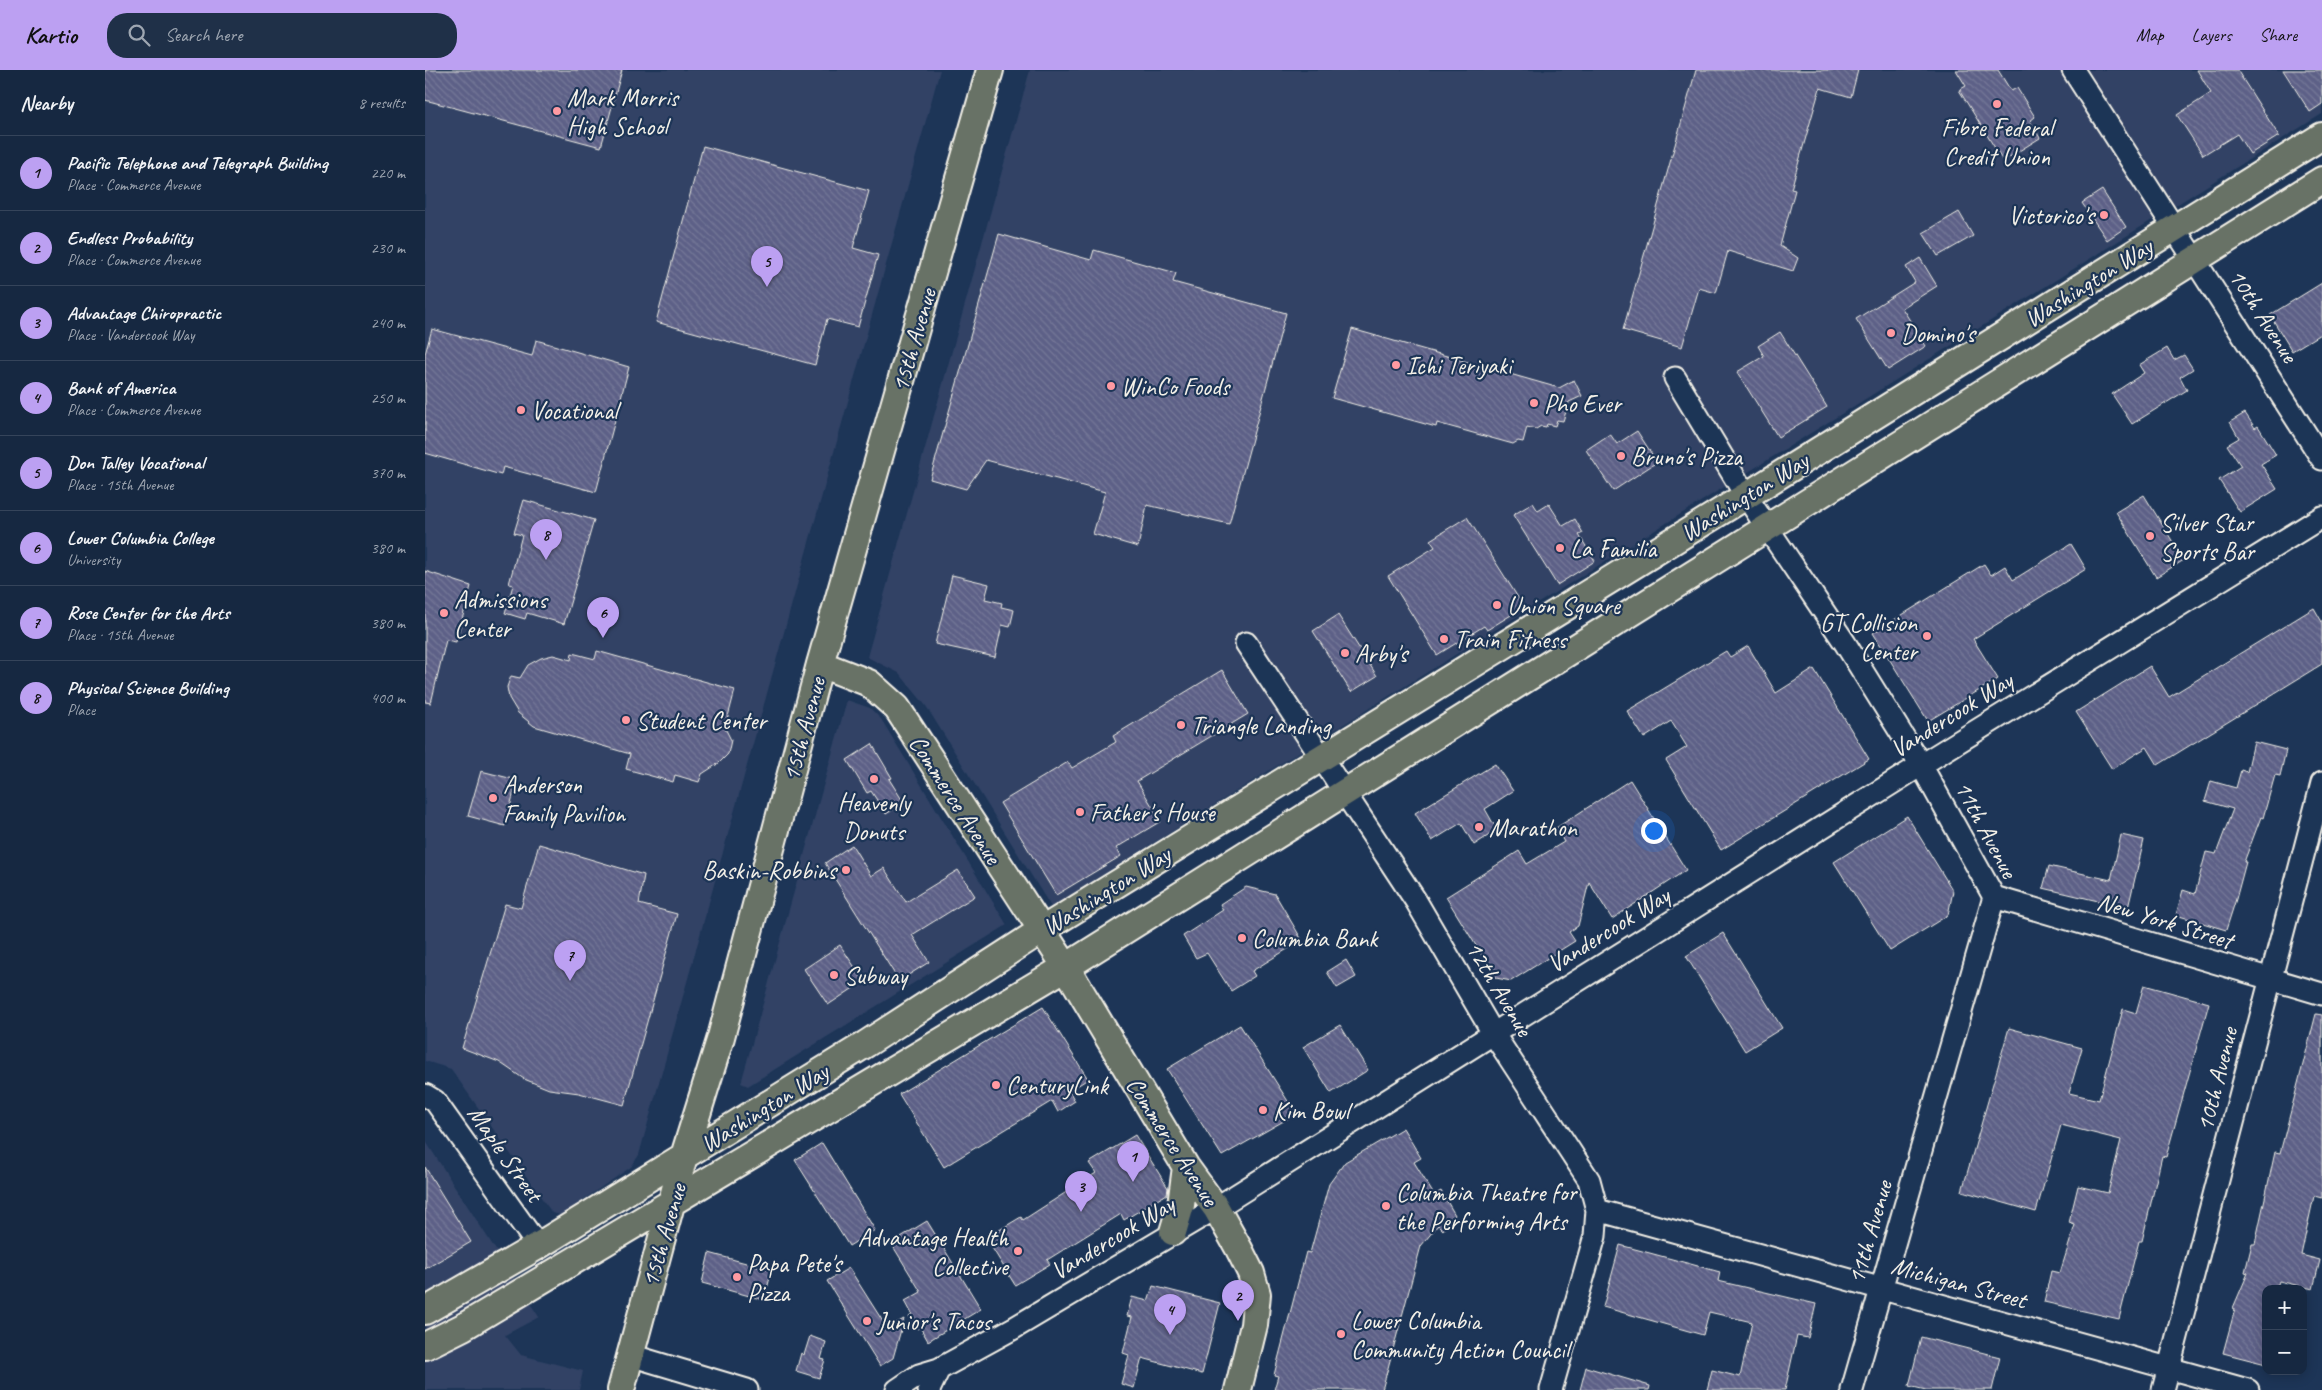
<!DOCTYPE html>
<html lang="en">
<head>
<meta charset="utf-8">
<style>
	body { margin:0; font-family:Caveat,sans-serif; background:#1f3048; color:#f1f3f6 }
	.controls { position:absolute; right:15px; bottom:15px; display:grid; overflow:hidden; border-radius:10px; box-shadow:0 2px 12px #0003 }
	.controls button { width:45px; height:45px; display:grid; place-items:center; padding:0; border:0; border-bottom:1px solid #35445a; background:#162841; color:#f1f3f6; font:25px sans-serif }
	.you { position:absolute; left:1228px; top:760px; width:18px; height:18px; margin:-12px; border:4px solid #fff; border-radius:50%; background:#1a73e8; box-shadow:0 0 0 8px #1a73e833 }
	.badge { display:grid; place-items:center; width:32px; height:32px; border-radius:50%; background:#bca0f2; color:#111; font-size:16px; font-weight:700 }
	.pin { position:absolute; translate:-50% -41px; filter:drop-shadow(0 1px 2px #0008) }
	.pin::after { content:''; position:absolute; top:26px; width:18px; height:15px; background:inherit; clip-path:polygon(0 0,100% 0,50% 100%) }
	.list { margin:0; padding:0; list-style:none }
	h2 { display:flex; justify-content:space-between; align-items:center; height:65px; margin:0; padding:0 20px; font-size:21px }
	h2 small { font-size:16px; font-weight:400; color:#9ea6b1 }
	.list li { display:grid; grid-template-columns:32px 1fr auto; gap:15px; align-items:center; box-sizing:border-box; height:75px; padding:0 20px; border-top:1px solid #35445a }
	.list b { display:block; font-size:19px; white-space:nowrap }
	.list p { margin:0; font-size:16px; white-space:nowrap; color:#9ea6b1 }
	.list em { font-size:16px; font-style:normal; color:#9ea6b1 }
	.icon { flex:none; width:28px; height:28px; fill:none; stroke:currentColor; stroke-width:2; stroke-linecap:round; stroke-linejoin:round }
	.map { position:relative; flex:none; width:1897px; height:1320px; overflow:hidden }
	header { display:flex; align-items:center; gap:30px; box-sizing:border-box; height:70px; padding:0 25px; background:#bca0f2; color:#111 }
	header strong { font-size:24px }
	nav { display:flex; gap:28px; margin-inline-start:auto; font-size:18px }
	.search { width:350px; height:45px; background:#1f3048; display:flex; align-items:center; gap:12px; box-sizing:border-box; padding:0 18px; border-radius:20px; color:#9ea6b1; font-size:19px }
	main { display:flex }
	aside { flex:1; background:#162841 }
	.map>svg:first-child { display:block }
	.built { fill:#304265 }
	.building { fill:url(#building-back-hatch); stroke:#f4f1e8 }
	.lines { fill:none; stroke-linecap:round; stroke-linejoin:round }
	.minor-casing { stroke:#f4f1e8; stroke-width:25 }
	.major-casing { stroke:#f4f1e8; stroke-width:30 }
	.minor { stroke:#1d3557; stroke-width:21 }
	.major { stroke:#687266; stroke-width:26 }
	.poi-dot { fill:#ff9aa2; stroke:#1d3557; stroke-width:2 }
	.labels { text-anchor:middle; stroke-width:4.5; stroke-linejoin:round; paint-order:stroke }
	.poi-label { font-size:25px; fill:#f4f1e8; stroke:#1d3557; text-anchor:start }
	.street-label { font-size:25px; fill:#f4f1e8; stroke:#1d3557 }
</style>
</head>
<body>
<header>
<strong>Kartio</strong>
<div class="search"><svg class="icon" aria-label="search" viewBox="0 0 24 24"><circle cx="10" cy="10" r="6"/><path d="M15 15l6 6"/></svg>Search here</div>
<nav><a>Map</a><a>Layers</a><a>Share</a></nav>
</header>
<main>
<aside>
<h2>Nearby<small>8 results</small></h2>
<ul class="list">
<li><span class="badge">1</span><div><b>Pacific Telephone and Telegraph Building</b><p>Place · Commerce Avenue</p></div><em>220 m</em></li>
<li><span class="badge">2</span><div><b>Endless Probability</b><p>Place · Commerce Avenue</p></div><em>230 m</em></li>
<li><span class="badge">3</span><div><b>Advantage Chiropractic</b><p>Place · Vandercook Way</p></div><em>240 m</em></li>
<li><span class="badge">4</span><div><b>Bank of America</b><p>Place · Commerce Avenue</p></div><em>250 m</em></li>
<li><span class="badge">5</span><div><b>Don Talley Vocational</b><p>Place · 15th Avenue</p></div><em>370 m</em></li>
<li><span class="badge">6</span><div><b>Lower Columbia College</b><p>University</p></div><em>380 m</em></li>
<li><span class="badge">7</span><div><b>Rose Center for the Arts</b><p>Place · 15th Avenue</p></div><em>380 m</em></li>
<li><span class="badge">8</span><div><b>Physical Science Building</b><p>Place</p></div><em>400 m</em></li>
</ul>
</aside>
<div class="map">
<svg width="1897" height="1320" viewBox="0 0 1897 1320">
	<defs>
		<pattern id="building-back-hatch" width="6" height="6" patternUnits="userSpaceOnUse" patternTransform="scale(1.25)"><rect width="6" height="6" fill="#5d6187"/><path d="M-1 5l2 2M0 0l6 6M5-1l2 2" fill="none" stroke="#757898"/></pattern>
	</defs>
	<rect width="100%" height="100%" fill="#1d3557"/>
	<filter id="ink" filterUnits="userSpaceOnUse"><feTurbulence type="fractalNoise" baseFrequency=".02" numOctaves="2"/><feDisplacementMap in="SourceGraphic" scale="10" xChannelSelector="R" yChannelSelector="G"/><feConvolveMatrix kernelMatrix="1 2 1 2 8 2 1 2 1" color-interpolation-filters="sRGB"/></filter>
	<g filter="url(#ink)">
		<!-- built -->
		<path class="built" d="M 0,0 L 515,0 L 214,1085 L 206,1097 L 136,1145 L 127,1143 L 26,999 L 0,991 Z
			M 605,0 L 1897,0 L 1897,44 L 626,837 L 501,636 L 474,603 L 442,587 Z
			M 422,630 L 445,638 L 456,649 L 582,855 L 323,1016 L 316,1013 Z
			M 0,1070 L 114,1247 L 80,1265 L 96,1285 L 158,1301 L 154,1320 L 0,1320 Z"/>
		<!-- building -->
		<path class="building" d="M 0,0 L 197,0 L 176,77 L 0,30 Z
			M 1271,0 L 1433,0 L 1426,27 L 1395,18 L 1366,119 L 1370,120 L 1355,176 L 1373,188 L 1368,201 L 1303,181 L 1291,223 L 1274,218 L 1257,277 L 1198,260 Z
			M 1531,0 L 1573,0 L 1586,21 L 1592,18 L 1610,47 L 1605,51 L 1615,68 L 1578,91 L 1534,20 L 1541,16 Z
			M 1772,0 L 1812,0 L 1854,66 L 1825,84 L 1812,64 L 1778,85 L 1752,45 L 1786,23 Z
			M 1858,0 L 1897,0 L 1897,34 L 1885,42 Z
			M 278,76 L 444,121 L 428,178 L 453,185 L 433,257 L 402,249 L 390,295 L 231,252 Z
			M 1677,120 L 1701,157 L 1682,170 L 1657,133 Z
			M 1534,142 L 1548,166 L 1513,186 L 1498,163 Z
			M 574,164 L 666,190 L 669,180 L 751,203 L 748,212 L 861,243 L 804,454 L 722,435 L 713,477 L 668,464 L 680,422 L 561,390 L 541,419 L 505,409 Z
			M 1495,188 L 1512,216 L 1477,238 L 1501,276 L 1463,300 L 1431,249 L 1490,212 L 1481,197 Z
			M 1897,213 L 1897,263 L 1867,281 L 1845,245 Z
			M 7,259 L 107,286 L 111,270 L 204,297 L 171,422 L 78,397 L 76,405 L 0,383 L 0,284 Z
			M 927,259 L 1134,318 L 1149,310 L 1157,326 L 1144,332 L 1138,351 L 1132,350 L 1130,356 L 1122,354 L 1121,357 L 1116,356 L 1111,359 L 1102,357 L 1098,372 L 1093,371 L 1088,374 L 1012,353 L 1011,357 L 907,328 Z
			M 1355,262 L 1402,337 L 1353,367 L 1312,302 L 1339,286 L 1333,276 Z
			M 1742,278 L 1749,290 L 1759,285 L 1768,299 L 1755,307 L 1762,320 L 1707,354 L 1687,324 L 1719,303 L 1714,295 Z
			M 1820,343 L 1830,358 L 1833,356 L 1851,385 L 1836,394 L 1852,419 L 1815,442 L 1794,410 L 1816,396 L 1802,375 L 1814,368 L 1805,352 Z
			M 1212,361 L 1232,392 L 1188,421 L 1161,380 L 1185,364 L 1192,374 Z
			M 1719,425 L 1759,490 L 1731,507 L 1691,442 Z
			M 99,430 L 169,450 L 139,554 L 102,543 L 100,549 L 80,543 L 88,515 L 84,514 L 97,465 L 89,463 Z
			M 1108,433 L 1113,441 L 1124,434 L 1138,456 L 1150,449 L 1158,463 L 1154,465 L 1170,491 L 1132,515 L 1088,445 Z
			M 1042,447 L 1099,537 L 1062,560 L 1059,556 L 1012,585 L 963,506 L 1010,477 L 1005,470 Z
			M 1646,474 L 1661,499 L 1548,569 L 1573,609 L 1503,651 L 1448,563 L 1559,494 L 1566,505 L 1580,496 L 1588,510 Z
			M 0,501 L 46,516 L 31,572 L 21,570 L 6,633 L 0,632 Z
			M 527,505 L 564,514 L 560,529 L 577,533 L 576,537 L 589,540 L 585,557 L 577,555 L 570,587 L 510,574 Z
			M 1889,538 L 1897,552 L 1897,594 L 1733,695 L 1722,677 L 1687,699 L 1651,642 L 1725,596 L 1744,627 Z
			M 913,545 L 952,606 L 926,622 L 888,561 Z
			M 1323,576 L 1351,623 L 1389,599 L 1444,689 L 1296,780 L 1241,690 L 1262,677 L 1246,651 L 1219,668 L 1202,641 L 1301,581 L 1305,587 Z
			M 172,581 L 310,620 L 300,658 L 306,670 L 303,684 L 294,693 L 277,704 L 274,712 L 250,705 L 248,712 L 201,699 L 205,684 L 109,656 L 93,643 L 84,628 L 82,617 L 86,606 L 95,608 L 103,595 L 116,588 L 128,585 L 146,590 L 147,583 L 170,589 Z
			M 797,600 L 823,644 L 712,711 L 736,751 L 691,778 L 696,786 L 631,825 L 575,733 L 643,692 L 647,698 L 691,672 L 688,666 Z
			M 1829,672 L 1861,680 L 1855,706 L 1850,705 L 1838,748 L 1836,747 L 1819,792 L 1821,792 L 1811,829 L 1801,860 L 1751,845 L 1758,820 L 1770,824 L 1781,782 L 1791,784 L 1808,739 L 1780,731 L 1786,711 L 1811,718 L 1816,700 L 1822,702 Z
			M 447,674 L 467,708 L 464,709 L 479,733 L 461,744 L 446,721 L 442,723 L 422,690 Z
			M 1070,694 L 1088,721 L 1060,739 L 1072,760 L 1049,775 L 1036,753 L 1007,771 L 990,743 Z
			M 56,701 L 92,710 L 80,756 L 43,746 Z
			M 1205,710 L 1261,800 L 1187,849 L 1164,812 L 1153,856 L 1144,862 L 1150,871 L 1086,911 L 1071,908 L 1021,827 L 1094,781 L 1102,794 L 1139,772 L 1131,758 Z
			M 1482,746 L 1528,821 L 1523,845 L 1465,881 L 1409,792 Z
			M 1696,765 L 1719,770 L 1703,838 L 1618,818 L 1624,796 L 1686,810 Z
			M 114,774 L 219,805 L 214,834 L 252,844 L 199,1035 L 154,1023 L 124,1019 L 99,1009 L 74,992 L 37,978 L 80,834 L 96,838 Z
			M 427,775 L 446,806 L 459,798 L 481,832 L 533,800 L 550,826 L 487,865 L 504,892 L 474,911 L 400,793 Z
			M 821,817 L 850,824 L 877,870 L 827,901 L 830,906 L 806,921 L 782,883 L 771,888 L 758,866 L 798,840 L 795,834 Z
			M 1298,863 L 1357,958 L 1320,981 L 1261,886 Z
			M 415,875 L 439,911 L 403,935 L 379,899 Z
			M 921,890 L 931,907 L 912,918 L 902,902 Z
			M 1719,915 L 1784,933 L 1741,1087 L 1737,1086 L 1717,1171 L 1714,1171 L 1694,1249 L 1619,1232 L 1626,1201 L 1635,1203 L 1650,1155 L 1644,1153 L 1653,1116 L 1683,1123 L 1696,1070 L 1636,1055 L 1611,1142 L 1537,1121 L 1584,958 L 1657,978 L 1644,1023 L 1674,1030 L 1698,939 L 1711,943 Z
			M 618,937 L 663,1009 L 644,1021 L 650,1031 L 633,1042 L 627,1031 L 519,1097 L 474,1024 Z
			M 1891,944 L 1897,945 L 1897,1128 L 1889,1126 L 1876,1185 L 1895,1190 L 1888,1219 L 1854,1211 L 1851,1219 L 1841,1219 L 1841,1294 L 1798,1283 L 1810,1239 L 1808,1238 L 1823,1203 L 1820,1202 L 1827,1174 L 1830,1174 L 1850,1082 L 1855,1083 Z
			M 815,955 L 871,1044 L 797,1086 L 742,999 Z
			M 915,955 L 943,1000 L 906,1023 L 878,977 Z
			M 978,1058 L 996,1088 L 989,1092 L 1009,1125 L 1016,1121 L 1030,1145 L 1018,1160 L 1013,1155 L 996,1176 L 957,1320 L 849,1320 L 853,1306 L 849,1305 L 881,1182 L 885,1183 L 904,1114 L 920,1092 Z
			M 710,1065 L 743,1118 L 742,1124 L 699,1150 L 696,1144 L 622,1190 L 625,1194 L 590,1215 L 561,1168 L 596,1147 L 598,1150 L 671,1103 L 664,1093 Z
			M 397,1073 L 450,1160 L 424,1176 L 370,1090 Z
			M 0,1097 L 46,1172 L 0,1199 Z
			M 502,1151 L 556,1239 L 503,1271 L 495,1257 L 492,1259 L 484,1246 L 487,1244 L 480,1231 L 496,1222 L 466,1173 Z
			M 1195,1175 L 1295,1202 L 1293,1211 L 1391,1234 L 1383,1268 L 1372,1266 L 1360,1320 L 1282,1320 L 1287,1300 L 1315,1307 L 1327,1252 L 1284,1242 L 1278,1265 L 1178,1237 Z
			M 284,1183 L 347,1200 L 339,1230 L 277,1213 Z
			M 424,1198 L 462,1258 L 479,1249 L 468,1288 L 455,1296 L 402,1211 Z
			M 728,1216 L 795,1233 L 777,1304 L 717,1288 L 709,1318 L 696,1314 L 704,1285 L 698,1283 L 707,1247 L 702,1246 L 707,1227 L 723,1231 Z
			M 385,1266 L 401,1272 L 396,1289 L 400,1290 L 394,1308 L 371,1301 L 376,1283 L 379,1285 Z
			M 1496,1267 L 1575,1287 L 1567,1320 L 1501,1320 L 1484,1316 Z
			M 1161,1297 L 1225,1316 L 1224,1320 L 1155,1320 Z"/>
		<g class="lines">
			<defs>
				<path id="minor" d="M 1648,0 L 1897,389
					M 1250,308 L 1321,426 L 1420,573 L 1496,695 L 1569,827 L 1427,1320
					M 821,573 L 991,831 L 1068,963 L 1164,1110 L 1172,1140 L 1170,1166 L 1126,1320
					M 1569,827 L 1897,924
					M 0,1025 L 10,1031 L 113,1176
					M 1172,1140 L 1823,1320
					M 205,1285 L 322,1320
					M 472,1320 L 494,1305 L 514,1299 L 589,1258 L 791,1138 L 1496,695 L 1897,447
					M 504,1320 L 514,1299
					M 1738,1320 L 1897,713"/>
				<path id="major" d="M 395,594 L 444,613 L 472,638 L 641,897 L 761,1097 L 791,1138 L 814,1179 L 826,1203 L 832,1224 L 829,1255 L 813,1320
					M 748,1162 L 756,1135 L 761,1097
					M 0,1241 L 113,1176 L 441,974 L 617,860 L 1321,426 L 1897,66
					M 0,1276 L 38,1257 L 641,897 L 1897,110
					M 196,1320 L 259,1086 L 296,967 L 395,594 L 565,0"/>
			</defs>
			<!-- minor casing -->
			<use href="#minor" class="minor-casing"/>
			<!-- major casing -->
			<use href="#major" class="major-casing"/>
			<!-- minor -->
			<use href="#minor" class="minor"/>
			<!-- major -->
			<use href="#major" class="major"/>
		</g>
	</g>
	<!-- markers -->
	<g class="poi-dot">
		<circle cx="1572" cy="34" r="5"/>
		<circle cx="132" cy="41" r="5"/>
		<circle cx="1679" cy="145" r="5"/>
		<circle cx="1466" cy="263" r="5"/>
		<circle cx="971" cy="295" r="5"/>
		<circle cx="686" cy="316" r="5"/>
		<circle cx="1109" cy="333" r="5"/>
		<circle cx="96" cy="340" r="5"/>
		<circle cx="1196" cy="386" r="5"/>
		<circle cx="1725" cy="466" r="5"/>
		<circle cx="1135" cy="478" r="5"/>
		<circle cx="1072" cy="535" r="5"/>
		<circle cx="19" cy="543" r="5"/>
		<circle cx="1502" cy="566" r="5"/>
		<circle cx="1019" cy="569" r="5"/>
		<circle cx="920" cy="583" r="5"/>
		<circle cx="201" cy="650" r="5"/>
		<circle cx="756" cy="655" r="5"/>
		<circle cx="449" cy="709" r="5"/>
		<circle cx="68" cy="728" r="5"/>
		<circle cx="655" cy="742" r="5"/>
		<circle cx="1054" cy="757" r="5"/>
		<circle cx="421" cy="800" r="5"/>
		<circle cx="817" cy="868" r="5"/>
		<circle cx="409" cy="905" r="5"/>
		<circle cx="571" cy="1015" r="5"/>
		<circle cx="838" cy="1040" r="5"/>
		<circle cx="961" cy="1136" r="5"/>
		<circle cx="593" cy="1181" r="5"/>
		<circle cx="312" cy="1207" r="5"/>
		<circle cx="442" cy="1251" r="5"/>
		<circle cx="916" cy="1264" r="5"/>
	</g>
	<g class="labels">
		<!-- poi labels -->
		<g class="poi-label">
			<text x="142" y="36">Mark Morris<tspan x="142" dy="29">High School</tspan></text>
			<text x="1572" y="66" text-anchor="middle">Fibre Federal<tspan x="1572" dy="29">Credit Union</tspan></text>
			<text x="1669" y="154" text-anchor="end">Victorico's</text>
			<text x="1476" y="272">Domino's</text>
			<text x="981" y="304">Ichi Teriyaki</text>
			<text x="696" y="325">WinCo Foods</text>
			<text x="1119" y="342">Pho Ever</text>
			<text x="106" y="349">Vocational</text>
			<text x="1206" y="395">Bruno's Pizza</text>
			<text x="1735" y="461">Silver Star<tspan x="1735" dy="29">Sports Bar</tspan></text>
			<text x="1145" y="487">La Familia</text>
			<text x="29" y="538">Admissions<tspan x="29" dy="29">Center</tspan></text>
			<text x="1082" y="544">Union Square</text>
			<text x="1492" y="561" text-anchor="end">GT Collision<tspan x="1492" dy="29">Center</tspan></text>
			<text x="1029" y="578">Train Fitness</text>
			<text x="930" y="592">Arby's</text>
			<text x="211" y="659">Student Center</text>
			<text x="766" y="664">Triangle Landing</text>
			<text x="78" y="723">Anderson<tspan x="78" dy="29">Family Pavilion</tspan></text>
			<text x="449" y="741" text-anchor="middle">Heavenly<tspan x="449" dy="29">Donuts</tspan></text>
			<text x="665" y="751">Father's House</text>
			<text x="1064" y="766">Marathon</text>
			<text x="411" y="809" text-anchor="end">Baskin-Robbins</text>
			<text x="827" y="877">Columbia Bank</text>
			<text x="419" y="914">Subway</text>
			<text x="581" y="1024">CenturyLink</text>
			<text x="848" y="1049">Kim Bowl</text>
			<text x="971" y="1131">Columbia Theatre for<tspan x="971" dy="29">the Performing Arts</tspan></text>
			<text x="583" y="1176" text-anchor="end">Advantage Health<tspan x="583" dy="29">Collective</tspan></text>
			<text x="322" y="1202">Papa Pete's<tspan x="322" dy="29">Pizza</tspan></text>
			<text x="926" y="1259">Lower Columbia<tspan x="926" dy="29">Community Action Council</tspan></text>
			<text x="452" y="1260">Junior's Tacos</text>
		</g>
		<!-- street labels -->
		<g class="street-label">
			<text transform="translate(1663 212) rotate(-32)" y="9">Washington Way</text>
			<text transform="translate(1839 245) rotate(57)" y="9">10th Avenue</text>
			<text transform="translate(488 270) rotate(-74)" y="9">15th Avenue</text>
			<text transform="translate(1319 426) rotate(-32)" y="9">Washington Way</text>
			<text transform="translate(1526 644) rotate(-32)" y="9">Vandercook Way</text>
			<text transform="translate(378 659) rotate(-75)" y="9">15th Avenue</text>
			<text transform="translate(531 729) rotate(57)" y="9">Commerce Avenue</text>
			<text transform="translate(1562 759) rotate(62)" y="9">11th Avenue</text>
			<text transform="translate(681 820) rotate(-32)" y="9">Washington Way</text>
			<text transform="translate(1740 850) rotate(17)" y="9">New York Street</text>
			<text transform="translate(1183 859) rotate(-32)" y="9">Vandercook Way</text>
			<text transform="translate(1075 918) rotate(59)" y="9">12th Avenue</text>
			<text transform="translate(1791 1009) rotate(-76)" y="9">10th Avenue</text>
			<text transform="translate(339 1037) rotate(-32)" y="9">Washington Way</text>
			<text transform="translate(748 1071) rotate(57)" y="9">Commerce Avenue</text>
			<text transform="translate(81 1083) rotate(55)" y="9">Maple Street</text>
			<text transform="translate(1444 1162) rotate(-74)" y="9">11th Avenue</text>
			<text transform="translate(238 1165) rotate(-74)" y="9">15th Avenue</text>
			<text transform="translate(687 1167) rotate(-31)" y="9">Vandercook Way</text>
			<text transform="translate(1534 1212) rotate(15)" y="9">Michigan Street</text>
		</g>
	</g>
</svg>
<div class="controls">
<button>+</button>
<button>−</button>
</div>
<div class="you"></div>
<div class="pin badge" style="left:708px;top:1112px">1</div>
<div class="pin badge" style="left:813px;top:1251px">2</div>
<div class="pin badge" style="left:656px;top:1142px">3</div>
<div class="pin badge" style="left:745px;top:1265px">4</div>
<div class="pin badge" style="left:342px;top:217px">5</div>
<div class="pin badge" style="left:178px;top:568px">6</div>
<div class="pin badge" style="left:145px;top:911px">7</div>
<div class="pin badge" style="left:121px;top:490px">8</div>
</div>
</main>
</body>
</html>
